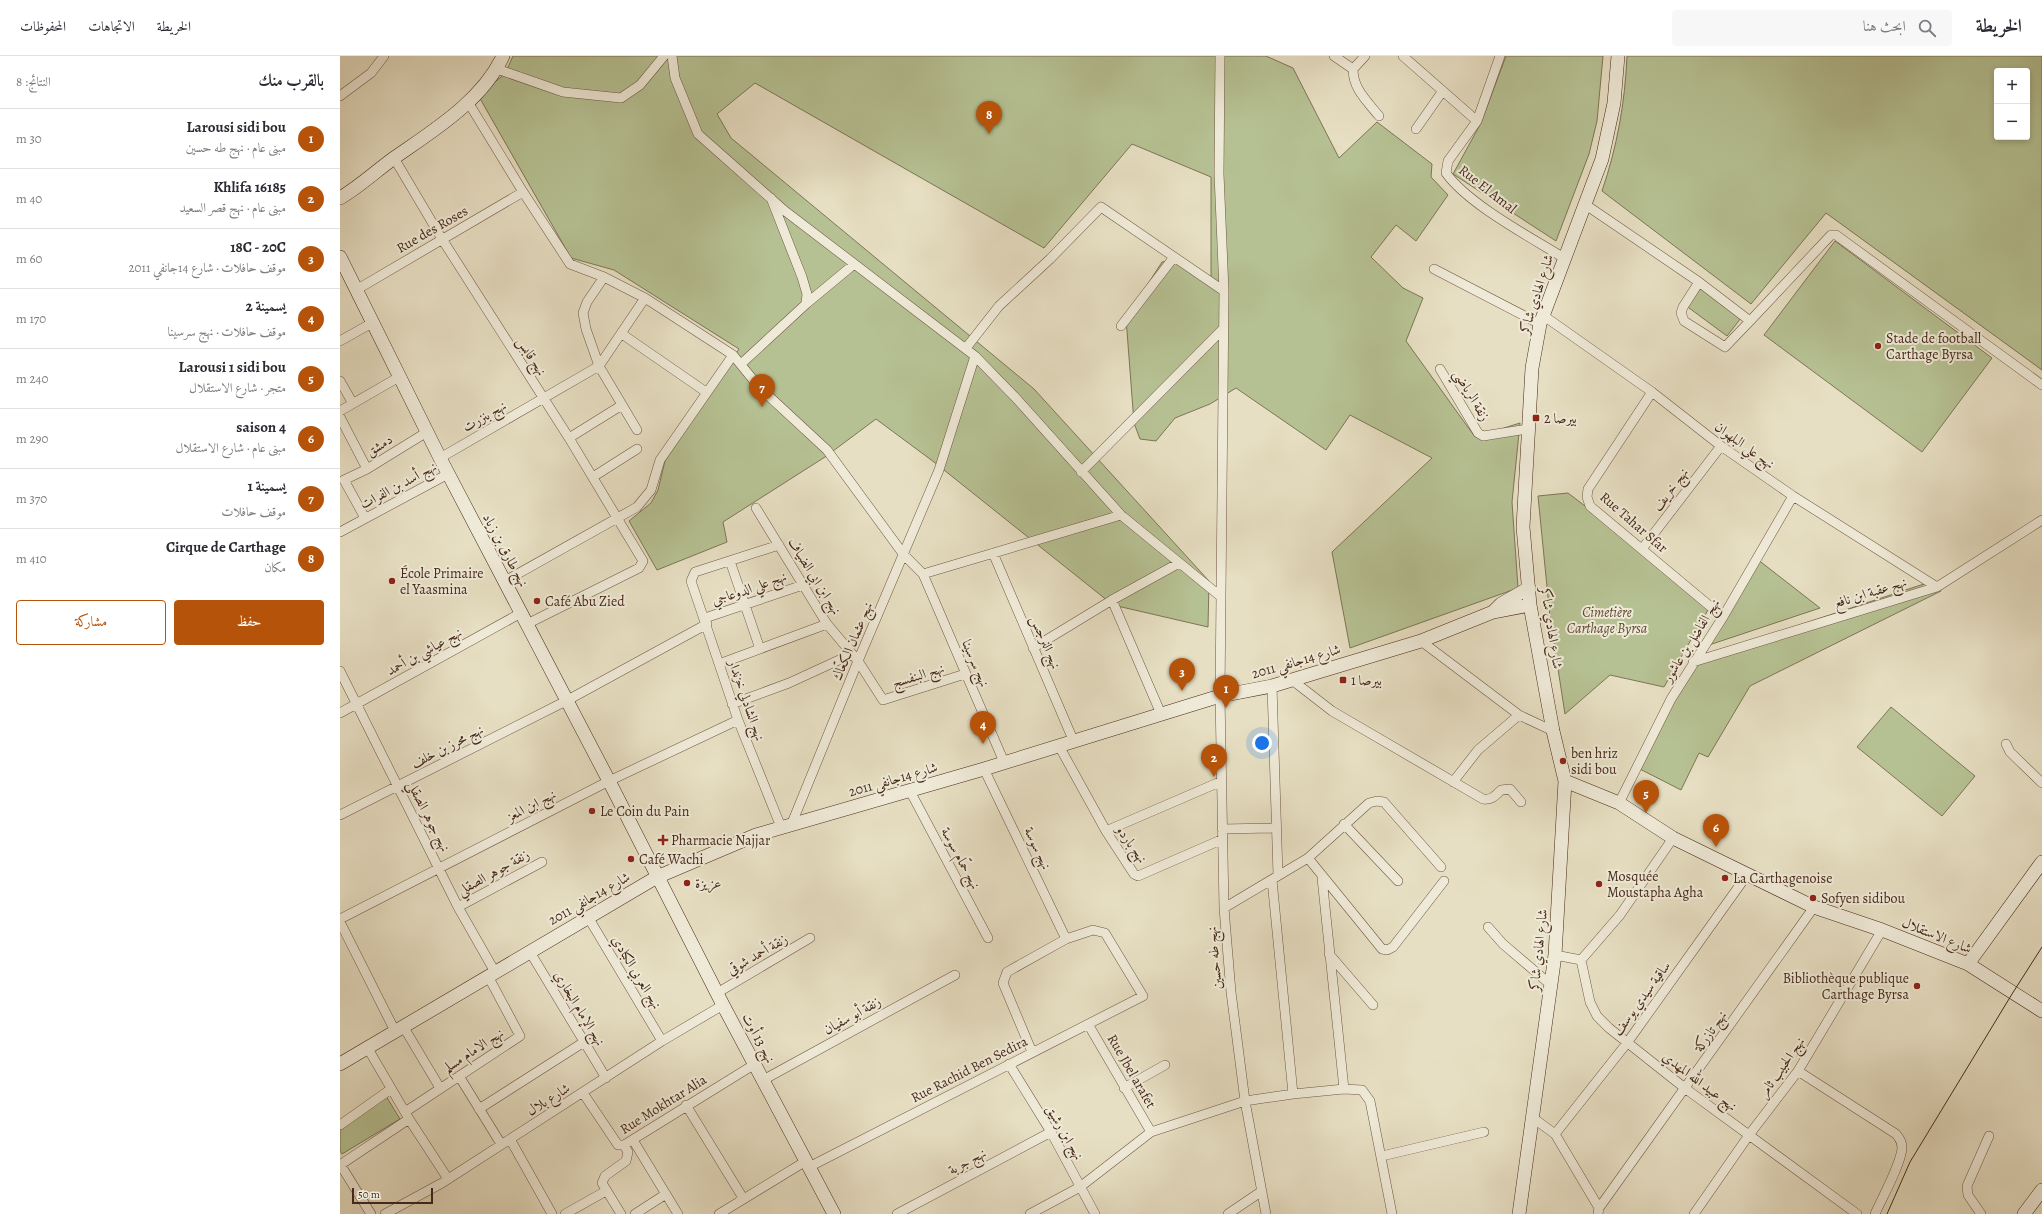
<!DOCTYPE html>
<html lang="ar">
<head>
<meta charset="utf-8">
<style>
	body { margin:0; font-family:Alegreya,Amiri,serif; background:#f7f7f7; color:#2b2b33; direction:rtl }
	.controls { position:absolute; right:12px; top:12px; display:grid; overflow:hidden; border-radius:4px; box-shadow:0 2px 6px #0003 }
	.controls button { width:36px; height:36px; display:grid; place-items:center; padding:0; border:0; border-bottom:1px solid #e1e1e2; background:#fff; color:#2b2b33; font:20px sans-serif }
	.scale { position:absolute; left:12px; bottom:10px; width:81px; box-sizing:border-box; padding-left:4px; border:2px solid #472919; border-top:0; font-size:11px; line-height:14px; white-space:nowrap; color:#472919; -webkit-text-stroke:3px #efead8; paint-order:stroke }
	.you { position:absolute; left:922px; top:687px; width:14px; height:14px; margin:-10px; border:3px solid #fff; border-radius:50%; background:#1a73e8; box-shadow:0 0 0 6px #1a73e833 }
	.badge { display:grid; place-items:center; width:26px; height:26px; border-radius:50%; background:#b45309; color:#fff; font-size:13px; font-weight:700 }
	.pin { position:absolute; translate:-50% -33px; filter:drop-shadow(0 1px 2px #0008) }
	.pin::after { content:''; position:absolute; top:21px; width:14px; height:12px; background:inherit; clip-path:polygon(0 0,100% 0,50% 100%) }
	.list { margin:0; padding:0; list-style:none }
	h2 { display:flex; justify-content:space-between; align-items:center; height:52px; margin:0; padding:0 16px; font-size:17px }
	h2 small { font-size:13px; font-weight:400; color:#7c7c81 }
	.list li { display:grid; grid-template-columns:26px 1fr auto; gap:12px; align-items:center; box-sizing:border-box; height:60px; padding:0 16px; border-top:1px solid #e1e1e2 }
	.list b { display:block; font-size:15px; white-space:nowrap }
	.list p { margin:0; font-size:13px; white-space:nowrap; color:#7c7c81 }
	.list em { font-size:13px; font-style:normal; color:#7c7c81 }
	.actions { display:flex; gap:8px; padding:12px 16px }
	.actions a { flex:1; padding:9px 0; border:1px solid #b45309; border-radius:4px; text-align:center; font-size:14px; color:#b45309 }
	.actions .main { background:#b45309; color:#fff }
	.icon { flex:none; width:22px; height:22px; fill:none; stroke:currentColor; stroke-width:2; stroke-linecap:round; stroke-linejoin:round }
	.map { position:relative; flex:none; width:1702px; height:1158px; overflow:hidden; direction:ltr }
	header { display:flex; align-items:center; gap:24px; box-sizing:border-box; height:56px; padding:0 20px; background:#fff; border-bottom:1px solid #e1e1e2 }
	header strong { font-size:19px }
	nav { display:flex; gap:22px; margin-inline-start:auto; font-size:14px }
	.search { width:280px; height:36px; background:#f7f7f7; display:flex; align-items:center; gap:10px; box-sizing:border-box; padding:0 14px; border-radius:4px; color:#7c7c81; font-size:15px }
	main { display:flex }
	aside { flex:1; background:#fff }
	.map>svg:first-child { display:block }
	.green { fill:#b6c193; stroke:#7e7556; fill-rule:evenodd }
	.lines { fill:none; stroke-linecap:round; stroke-linejoin:round }
	.street-casing { stroke:#6f5644; stroke-width:10 }
	.secondary-casing { stroke:#472919; stroke-width:14 }
	.street { stroke:#efead8; stroke-width:9 }
	.secondary { stroke:#efead8; stroke-width:13 }
	.tram { stroke:#472919; stroke-width:1 }
	.poi-dot { fill:#8f2418; stroke:#efead8; stroke-width:1.5 }
	.labels { text-anchor:middle; stroke-width:4; stroke-linejoin:round; paint-order:stroke }
	.street-label { font-size:14px; fill:#472919; stroke:#efead8 }
	.poi-label { font-size:14px; fill:#472919; stroke:#efead8; text-anchor:start }
	.park-label { font-size:14px; font-style:italic; fill:#5d4731; stroke:#efead8 }
</style>
</head>
<body>
<header>
<strong>الخريطة</strong>
<div class="search"><svg class="icon" aria-label="search" viewBox="0 0 24 24"><circle cx="10" cy="10" r="6"/><path d="M15 15l6 6"/></svg>ابحث هنا</div>
<nav><a>الخريطة</a><a>الاتجاهات</a><a>المحفوظات</a></nav>
</header>
<main>
<div class="map">
<svg width="1702" height="1158" viewBox="0 0 1702 1158">
	<rect width="100%" height="100%" fill="#e7dfc3"/>
	<filter id="stains"><feTurbulence type="fractalNoise" baseFrequency=".005" numOctaves="4"/><feColorMatrix values="0 0 0 0 .2 0 0 0 0 .09 0 0 0 0 .02 0 0 0 .5 -.17"/></filter>
	<radialGradient id="worn" r=".72"><stop offset=".6" stop-color="#630" stop-opacity="0"/><stop offset="1" stop-color="#630" stop-opacity=".3"/></radialGradient>
	<!-- green -->
	<path class="green" d="M 173,0 L 926,0 L 953,12 L 999,102 L 1037,66 L 1092,108 L 1091,121 L 1108,139 L 1076,185 L 1056,169 L 1031,201 L 1063,232 L 1083,242 L 1066,285 L 1135,381 L 1180,367 L 1172,446 L 1178,532 L 1010,592 L 992,496 L 1092,402 L 1010,359 L 986,394 L 896,332 L 870,348 L 835,362 L 816,385 L 800,383 L 794,367 L 786,262 L 822,206 L 835,204 L 871,228 L 871,121 L 792,88 L 704,192 L 415,27 L 377,58 L 391,82 L 694,333 L 869,525 L 868,571 L 773,549 L 594,406 L 536,363 L 485,401 L 383,466 L 387,486 L 317,514 L 289,465 L 311,447 L 318,434 L 325,405 L 399,293 L 274,214 L 231,202 L 138,39 L 165,18 Z
		M 1166,0 L 1263,0 L 1257,65 L 1249,98 L 1216,185 L 1113,118 L 1141,67 Z
		M 1287,0 L 1702,0 L 1702,314 L 1486,157 L 1411,248 L 1262,135 C 1277,91 1285,47 1287,0 ZM 1657,15 L 1687,15 L 1687,81 L 1657,81 Z
		M 1495,185 L 1652,302 L 1582,396 L 1424,279 Z
		M 1361,228 L 1401,262 L 1387,280 L 1345,249 Z
		M 1228,437 L 1372,547 L 1324,631 L 1270,619 L 1225,658 L 1210,561 L 1198,440 Z
		M 1417,503 L 1480,552 L 1363,591 Z
		M 1593,525 L 1601,535 L 1410,630 L 1368,701 L 1359,697 L 1341,734 L 1296,711 L 1356,603 Z
		M 1551,651 L 1635,720 L 1602,760 L 1517,691 Z
		M 46,1040 L 60,1063 L 2,1098 L 0,1095 L 0,1068 Z"/>
	<g class="lines">
		<defs>
			<path id="street" d="M 332,0 L 335,22 L 358,78 L 445,155 L 635,300 L 675,341 L 781,459 L 880,540
				M 880,0 L 879,118 L 884,235 L 880,640 L 884,852 L 891,936 L 905,1045 L 926,1158
				M 994,0 L 1013,13
				M 1025,0 L 1013,13 C 1013,33 1027,45 1039,60
				M 1063,0 L 1137,65
				M 1160,0 L 1137,65 L 1108,105 L 1106,117 C 1128,148 1190,181 1224,202
				M 157,13 L 223,36 L 281,42 L 300,29 L 324,0
				M 0,40 L 31,17 L 44,0
				M 128,46 L 183,136 L 230,208 L 264,221 L 305,242 L 393,299 L 419,331 L 487,394 L 564,499 L 583,518 L 781,459
				M 1076,73 L 1102,36
				M 54,102 L 102,183 L 229,382 L 303,505 L 299,512 L 187,568
				M 431,142 L 462,221 L 467,238 L 466,248
				M 1246,149 L 1359,226 L 1410,265 L 1491,179 L 1496,179 L 1702,329
				M 1094,213 L 1200,268
				M 264,221 L 247,246 L 243,257 L 246,273 L 259,310 L 297,374
				M 1359,226 L 1343,251 L 1341,257 L 1343,262 L 1344,265 L 1385,291 L 1410,265
				M 16,234 L 183,136
				M 1204,260 L 1312,336 L 1381,390 L 1453,440 L 1597,531
				M 781,270 L 834,201
				M 282,278 L 366,336
				M 0,285 L 32,267
				M 626,292 L 659,250 L 710,203 L 761,151 L 884,235
				M 401,308 L 466,248 L 513,209
				M 1100,313 L 1138,377 L 1143,380 L 1188,373
				M 0,325 L 12,346
				M 1312,336 L 1248,433 L 1247,441 L 1250,450 L 1383,561
				M 0,355 L 59,321
				M 0,361 L 27,413
				M 229,382 L 282,349
				M 100,402 L 259,310 L 305,242
				M 741,416 L 882,274
				M 253,421 L 297,393
				M 416,452 L 487,568 L 518,605 L 543,644 L 625,618
				M 25,462 L 4,424 L 27,413 L 87,376
				M 0,476 L 108,418
				M 439,489 L 355,516 L 351,525 L 398,664 L 441,771
				M 1302,493 L 1381,390
				M 653,497 L 734,686
				M 390,505 L 420,593
				M 583,518 L 664,706
				M 165,525 L 297,451 L 311,434 L 320,404 L 393,299
				M 772,544 L 821,658
				M 365,562 L 463,529
				M 1081,585 L 1179,659 L 1213,675
				M 693,592 L 772,544 L 839,507
				M 1353,606 L 1597,531 L 1702,464
				M 379,608 L 487,568
				M 0,615 L 118,851 L 155,916
				M 952,624 L 992,655 L 1143,743 C 1152,744 1155,740 1161,734 L 1170,733 L 1181,746
				M 932,630 L 938,819
				M 392,648 L 449,627 L 512,598
				M 0,657 L 181,557
				M 1666,688 L 1670,696 L 1702,727
				M 719,690 L 766,775 L 794,818 L 798,820 L 883,783
				M 644,713 L 726,883
				M 1113,726 L 1138,694 L 1179,659
				M 570,735 L 648,882
				M 1279,747 L 1331,643 L 1383,561 L 1453,440
				M 0,759 L 226,645 L 367,568
				M 452,767 L 518,605 L 599,414 L 635,300
				M 1004,768 L 1058,825
				M 882,773 L 936,772
				M 766,775 L 882,725
				M 968,802 L 1042,893 L 1047,894 L 1053,891 L 1104,825
				M 982,822 L 1004,1033
				M 932,824 L 953,1038
				M 118,851 L 202,806
				M 884,852 L 968,802 L 1029,747 L 1037,745 L 1044,746 L 1101,811
				M 248,861 L 322,985
				M 0,863 L 269,725 L 398,664
				M 0,866 L 55,975
				M 1148,871 L 1163,888 L 1211,929
				M 190,896 L 266,1022
				M 989,898 L 1033,949
				M 1215,899 L 1241,904 L 1250,946 L 1257,960 L 1269,972 L 1346,1033 L 1517,1158
				M 1241,904 L 1280,859 L 1333,782
				M 377,937 L 470,882
				M 748,968 L 811,1076
				M 63,970 L 100,1032
				M 27,991 L 69,1063 L 108,1123
				M 669,1008 L 711,1076 L 755,1158
				M 1458,1015 L 1556,1078 C 1560,1083 1562,1086 1562,1092 C 1561,1108 1542,1142 1535,1158
				M 119,1020 L 161,1088
				M 423,1024 L 615,919
				M 784,1032 L 825,1009
				M 243,1037 L 278,1089 L 284,1089 L 415,1008
				M 346,1049 L 403,1142
				M 139,1053 L 244,986
				M 65,1056 L 180,980 L 148,920
				M 1193,1062 L 1215,1078 L 1259,1152
				M 0,1069 L 51,1033
				M 1215,1078 L 1287,987 L 1407,819
				M 170,1083 L 212,1158
				M 293,1084 L 338,1158
				M 1042,1100 L 1144,1076
				M 0,1108 L 31,1158
				M 0,1109 L 69,1063
				M 469,1111 L 803,940 L 765,877 L 753,874 L 726,883 L 667,916 L 663,927 L 692,996
				M 45,1158 L 102,1127 L 322,985 L 383,949
				M 225,1158 L 266,1135
				M 281,1158 L 262,1127 L 265,1120 L 286,1105 L 288,1096 L 284,1089
				M 295,1158 L 326,1138
				M 379,1158 L 466,1105
				M 557,1158 L 711,1076
				M 690,1158 L 740,1131 L 811,1076 L 905,1045 L 953,1038 L 1004,1033 L 1022,1034 L 1030,1045 L 1052,1158
				M 888,1158 L 922,1135
				M 1258,1158 L 1259,1152 L 1474,851
				M 1354,1158 L 1409,1079 L 1458,1015 L 1542,874
				M 1641,1158 L 1628,1139 L 1627,1130 L 1649,1080"/>
			<path id="secondary" d="M 0,142 C 19,131 36,115 54,102 C 94,74 142,45 163,0
				M 0,201 L 100,402 L 269,725 L 383,949 L 494,1158
				M 1153,556 L 1161,548 L 1189,532
				M 1225,725 L 1279,747 L 1333,782 L 1474,851 L 1542,874 L 1628,908 L 1702,955
				M 1628,908 L 1702,806
				M 0,1008 L 317,821 L 416,779 L 644,713 L 880,640 L 932,630 L 1081,585 L 1153,556 L 1190,549
				M 1179,1158 L 1215,899 L 1225,725 L 1213,675 L 1190,549 L 1183,471 L 1192,312 L 1200,268 L 1262,103 L 1274,47 L 1278,0
				M 1684,1158 L 1702,1134"/>
		</defs>
		<!-- street casing -->
		<use href="#street" class="street-casing"/>
		<!-- secondary casing -->
		<use href="#secondary" class="secondary-casing"/>
		<!-- street -->
		<use href="#street" class="street"/>
		<!-- secondary -->
		<use href="#secondary" class="secondary"/>
		<!-- tram -->
		<path class="tram" d="M 1547,1158 L 1570,1106 L 1672,938 L 1702,891"/>
	</g>
	<!-- markers -->
	<g class="poi-dot">
		<circle cx="1538" cy="290" r="4"/>
		<rect x="1192" y="358" width="8" height="8" rx="2"/>
		<circle cx="52" cy="525" r="4"/>
		<circle cx="197" cy="545" r="4"/>
		<rect x="999" y="620" width="8" height="8" rx="2"/>
		<circle cx="1223" cy="705" r="4"/>
		<circle cx="252" cy="755" r="4"/>
		<path d="M321 778h4v4h4v4h-4v4h-4v-4h-4v-4h4z"/>
		<circle cx="291" cy="803" r="4"/>
		<circle cx="1385" cy="822" r="4"/>
		<circle cx="347" cy="827" r="4"/>
		<circle cx="1259" cy="828" r="4"/>
		<circle cx="1473" cy="842" r="4"/>
		<circle cx="1577" cy="930" r="4"/>
	</g>
	<g class="labels">
		<!-- street labels -->
		<g class="street-label">
			<text transform="translate(1148 133) rotate(38)" y="5">Rue El Amal</text>
			<text transform="translate(92 173) rotate(-30)" y="5">Rue des Roses</text>
			<text transform="translate(1196 238) rotate(-72)" y="5">شارع الهادي شاكر</text>
			<text transform="translate(192 300) rotate(58)" y="5">نهج قابس</text>
			<text transform="translate(1132 339) rotate(59)" y="5">زنقة الرياضي</text>
			<text transform="translate(144 360) rotate(-30)" y="5">نهج بنزرت</text>
			<text transform="translate(39 389) rotate(-32)" y="5">دمشق</text>
			<text transform="translate(1405 389) rotate(36)" y="5">نهج علي البلهوان</text>
			<text transform="translate(58 429) rotate(-28)" y="5">نهج أسد بن الفرات</text>
			<text transform="translate(1330 433) rotate(-53)" y="5">نهج خريف</text>
			<text transform="translate(1294 466) rotate(41)" y="5">Rue Tahar Sfar</text>
			<text transform="translate(166 494) rotate(62)" y="5">نهج طارق بن زياد</text>
			<text transform="translate(475 520) rotate(58)" y="5">نهج ابن ابي الضياف</text>
			<text transform="translate(409 532) rotate(-19)" y="5">نهج علي الدوعاجي</text>
			<text transform="translate(1530 536) rotate(-17)" y="5">نهج عقبة ابن نافع</text>
			<text transform="translate(1212 572) rotate(81)" y="5">شارع الهادي شاكر</text>
			<text transform="translate(1351 584) rotate(-58)" y="5">نهج الفاضل بن عاشور</text>
			<text transform="translate(512 585) rotate(-67)" y="5">نهج عثمان الكعّاك</text>
			<text transform="translate(706 586) rotate(67)" y="5">نهج النرجس</text>
			<text transform="translate(84 595) rotate(-29)" y="5">نهج عياشي بن أحمد</text>
			<text transform="translate(956 605) rotate(-16)" y="5">شارع 14جانفي 2011</text>
			<text transform="translate(636 607) rotate(67)" y="5">نهج سرسينا</text>
			<text transform="translate(578 619) rotate(-17)" y="5">نهج البنفسج</text>
			<text transform="translate(407 644) rotate(71)" y="5">نهج الشادلي خزندار</text>
			<text transform="translate(107 690) rotate(-27)" y="5">نهج محرز بن خلف</text>
			<text transform="translate(553 723) rotate(-16)" y="5">شارع 14جانفي 2011</text>
			<text transform="translate(191 749) rotate(-27)" y="5">نهج ابن المعز</text>
			<text transform="translate(89 760) rotate(63)" y="5">نهج جوهر الصقلي</text>
			<text transform="translate(792 788) rotate(55)" y="5">نهج باردو</text>
			<text transform="translate(698 792) rotate(65)" y="5">نهج سوسة</text>
			<text transform="translate(621 802) rotate(62)" y="5">نهج حمّام سوسة</text>
			<text transform="translate(153 816) rotate(-29)" y="5">زنقة جوهر الصقلي</text>
			<text transform="translate(249 842) rotate(-30)" y="5">شارع 14جانفي 2011</text>
			<text transform="translate(1597 879) rotate(22)" y="5">شارع الاستقلال</text>
			<text transform="translate(1198 894) rotate(-84)" y="5">شارع الهادي شاكر</text>
			<text transform="translate(417 898) rotate(-30)" y="5">زنقة أحمد شوقي</text>
			<text transform="translate(874 902) rotate(-95)" y="5">نهج طه حسين</text>
			<text transform="translate(297 916) rotate(59)" y="5">نهج العربي الكبادي</text>
			<text transform="translate(1301 942) rotate(-54)" y="5">ساقية سيدي يوسف</text>
			<text transform="translate(240 952) rotate(59)" y="5">نهج الإمام البخاري</text>
			<text transform="translate(512 959) rotate(-29)" y="5">زنقة أبو سفيان</text>
			<text transform="translate(1370 975) rotate(-55)" y="5">نهج تازركة</text>
			<text transform="translate(419 982) rotate(62)" y="5">نهج 13 أوت</text>
			<text transform="translate(133 994) rotate(-33)" y="5">نهج الامام مسلم</text>
			<text transform="translate(1441 1011) rotate(-55)" y="5">نهج الحبيب ثامر</text>
			<text transform="translate(629 1013) rotate(-27)" y="5">Rue Rachid Ben Sedira</text>
			<text transform="translate(792 1015) rotate(60)" y="5">Rue Jbel arafet</text>
			<text transform="translate(1360 1025) rotate(37)" y="5">نهج عبيد الله المهدي</text>
			<text transform="translate(208 1043) rotate(-32)" y="5">شارع بلال</text>
			<text transform="translate(323 1048) rotate(-32)" y="5">Rue Mokhtar Alia</text>
			<text transform="translate(725 1076) rotate(60)" y="5">نهج ابن رشيق</text>
			<text transform="translate(627 1105) rotate(-28)" y="5">نهج جربة</text>
		</g>
		<!-- poi labels -->
		<g class="poi-label">
			<text x="1546" y="287">Stade de football<tspan x="1546" dy="16">Carthage Byrsa</tspan></text>
			<text x="1204" y="367">بيرصا 2</text>
			<text x="60" y="522">École Primaire<tspan x="60" dy="16">el Yaasmina</tspan></text>
			<text x="205" y="550">Café Abu Zied</text>
			<text x="1011" y="629">بيرصا 1</text>
			<text x="1231" y="702">ben hriz<tspan x="1231" dy="16">sidi bou</tspan></text>
			<text x="260" y="760">Le Coin du Pain</text>
			<text x="331" y="789">Pharmacie Najjar</text>
			<text x="299" y="808">Café Wachi</text>
			<text x="1267" y="825">Mosquée<tspan x="1267" dy="16">Moustapha Agha</tspan></text>
			<text x="1393" y="827">La Carthagenoise</text>
			<text x="355" y="832">عزيزة</text>
			<text x="1481" y="847">Sofyen sidibou</text>
			<text x="1569" y="927" text-anchor="end">Bibliothèque publique<tspan x="1569" dy="16">Carthage Byrsa</tspan></text>
		</g>
		<!-- park labels -->
		<g class="park-label">
			<text x="1267" y="561">Cimetière<tspan x="1267" dy="16">Carthage Byrsa</tspan></text>
		</g>
	</g>
	<rect width="100%" height="100%" filter="url(#stains)"/>
	<rect width="100%" height="100%" fill="url(#worn)"/>
</svg>
<div class="controls">
<button>+</button>
<button>−</button>
</div>
<div class="scale">50 m</div>
<div class="you"></div>
<div class="pin badge" style="left:886px;top:652px">1</div>
<div class="pin badge" style="left:874px;top:721px">2</div>
<div class="pin badge" style="left:842px;top:635px">3</div>
<div class="pin badge" style="left:643px;top:688px">4</div>
<div class="pin badge" style="left:1306px;top:757px">5</div>
<div class="pin badge" style="left:1376px;top:791px">6</div>
<div class="pin badge" style="left:422px;top:351px">7</div>
<div class="pin badge" style="left:649px;top:78px">8</div>
</div>
<aside>
<h2>بالقرب منك<small>النتائج: 8</small></h2>
<ul class="list">
<li><span class="badge">1</span><div><b>Larousi sidi bou</b><p>مبنى عام · نهج طه حسين</p></div><em>30 m</em></li>
<li><span class="badge">2</span><div><b>Khlifa 16185</b><p>مبنى عام · نهج قصر السعيد</p></div><em>40 m</em></li>
<li><span class="badge">3</span><div><b>18C - 20C</b><p>موقف حافلات · شارع 14جانفي 2011</p></div><em>60 m</em></li>
<li><span class="badge">4</span><div><b>يسمينة 2</b><p>موقف حافلات · نهج سرسينا</p></div><em>170 m</em></li>
<li><span class="badge">5</span><div><b>Larousi 1 sidi bou</b><p>متجر · شارع الاستقلال</p></div><em>240 m</em></li>
<li><span class="badge">6</span><div><b>4 saison</b><p>مبنى عام · شارع الاستقلال</p></div><em>290 m</em></li>
<li><span class="badge">7</span><div><b>يسمينة 1</b><p>موقف حافلات</p></div><em>370 m</em></li>
<li><span class="badge">8</span><div><b>Cirque de Carthage</b><p>مكان</p></div><em>410 m</em></li>
</ul>
<div class="actions"><a class="main">حفظ</a><a>مشاركة</a></div>
</aside>
</main>
</body>
</html>
